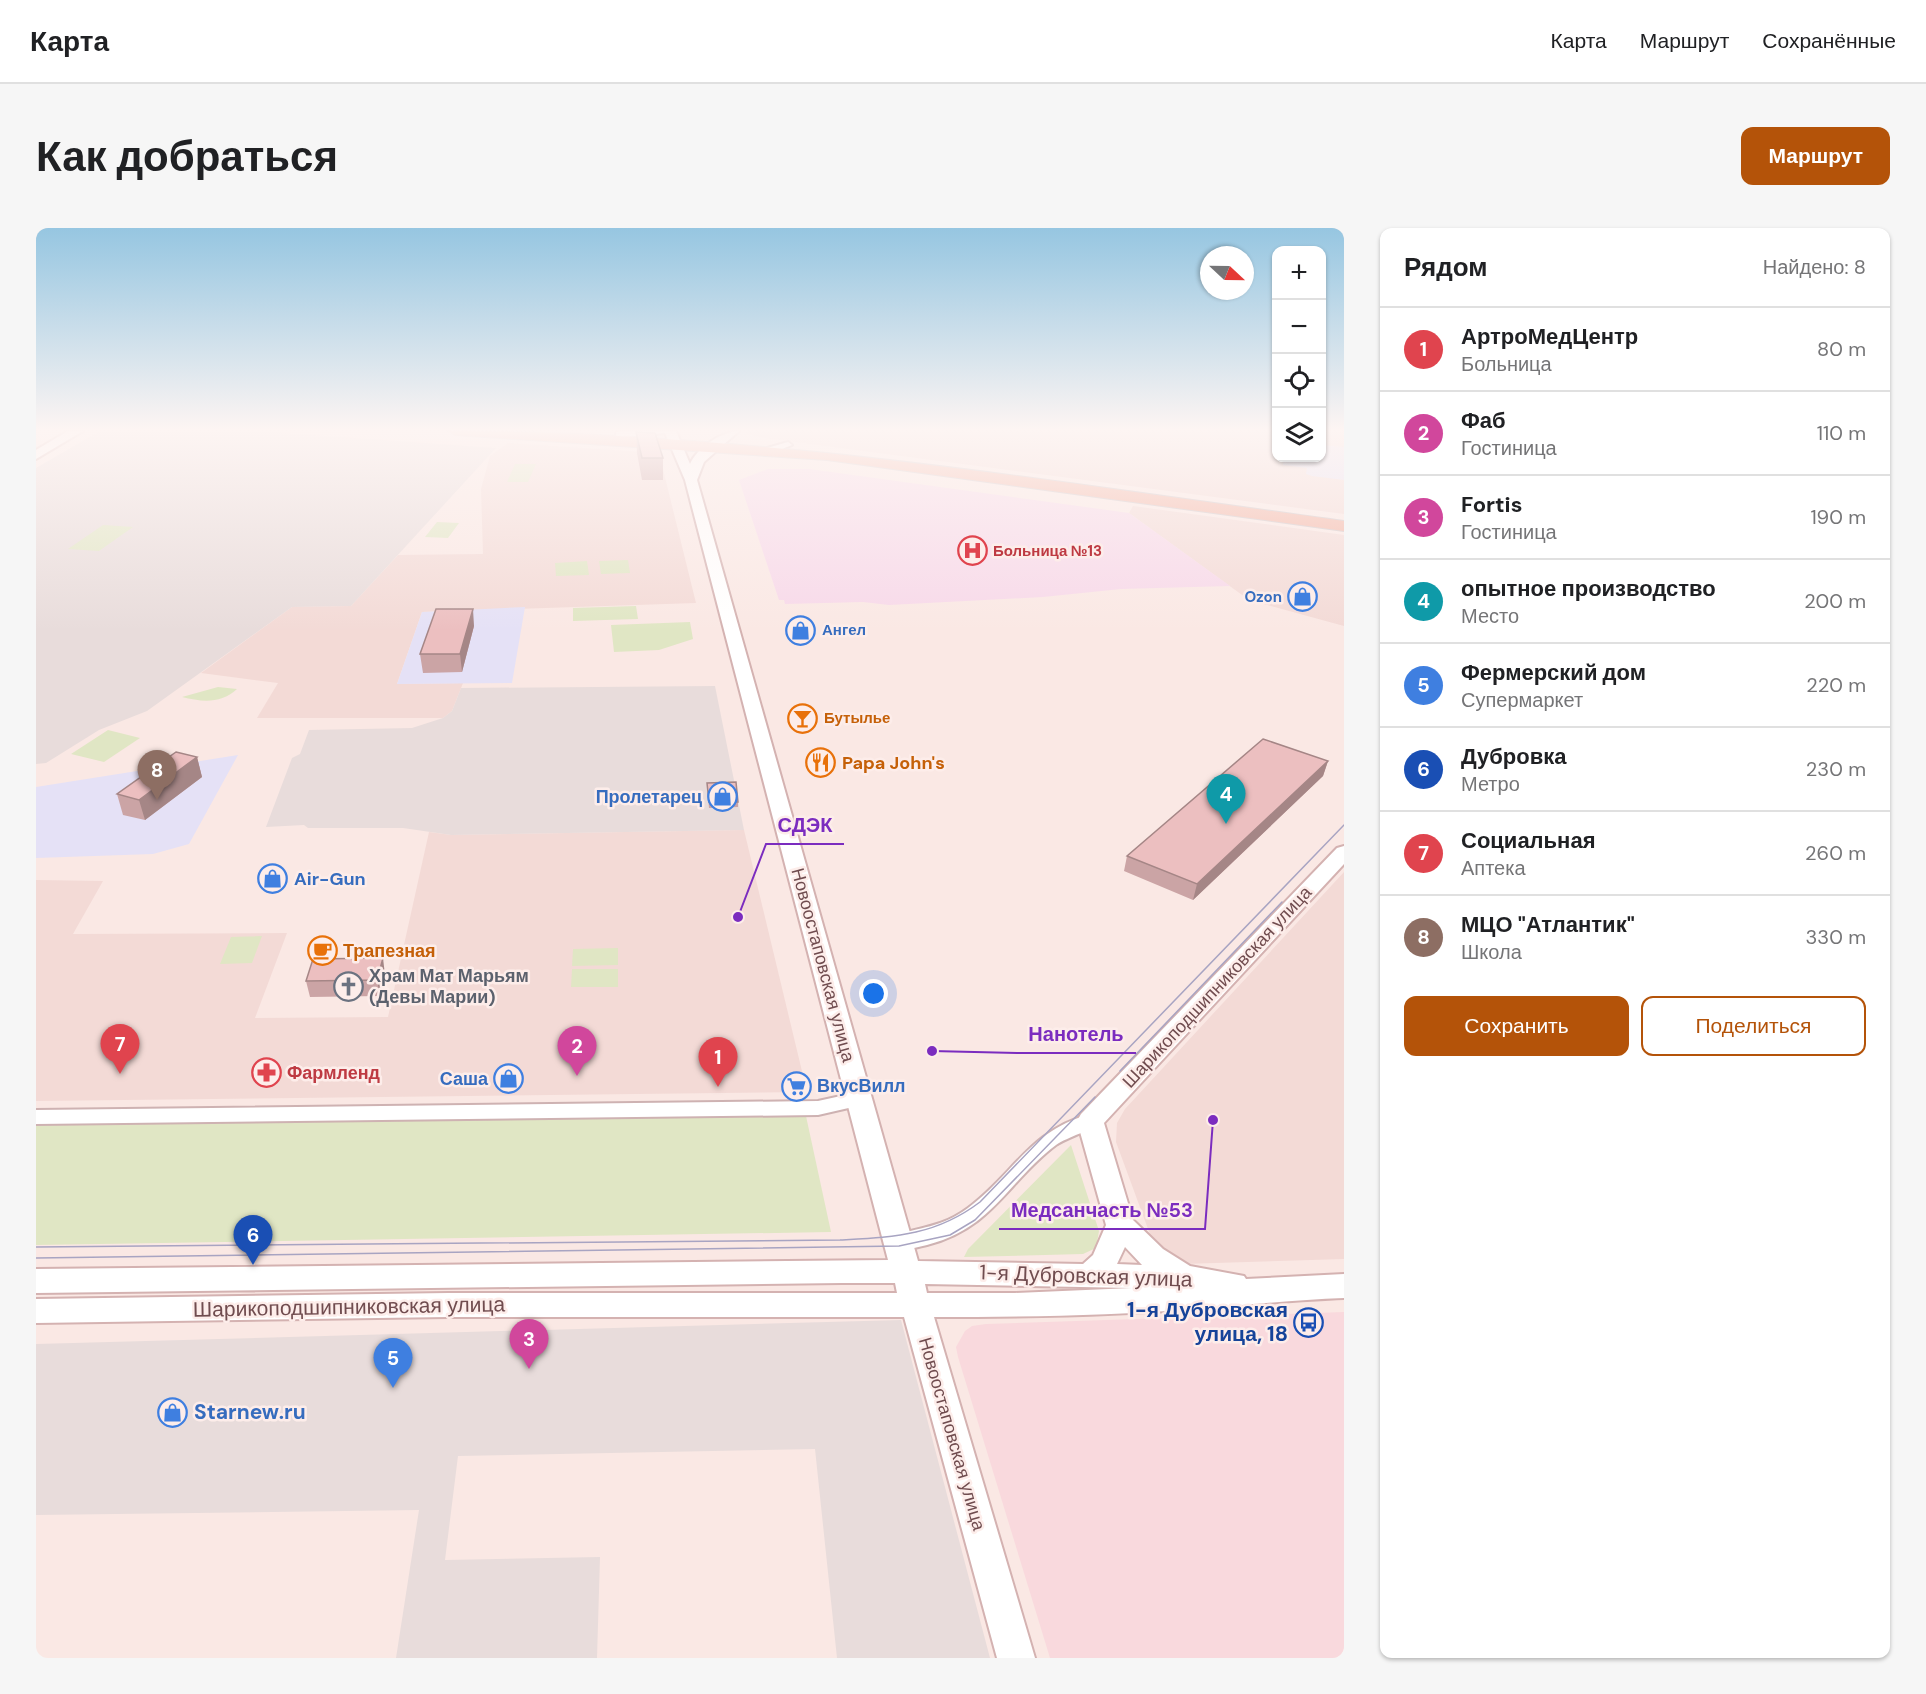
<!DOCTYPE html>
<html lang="ru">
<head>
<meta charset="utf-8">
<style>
	body { margin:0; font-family:"DM Sans",sans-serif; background:#f6f6f6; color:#202124 }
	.controls { position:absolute; right:18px; top:18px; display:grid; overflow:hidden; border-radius:12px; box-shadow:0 2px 4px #0004 }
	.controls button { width:54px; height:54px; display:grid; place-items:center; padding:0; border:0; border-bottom:2px solid #e0e0e0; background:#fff; color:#202124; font:30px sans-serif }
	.compass { position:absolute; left:1164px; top:18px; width:54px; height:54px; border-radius:50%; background:#fff; box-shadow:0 2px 4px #0004; rotate:112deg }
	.you { position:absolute; left:838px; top:766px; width:21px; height:21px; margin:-15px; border:4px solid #fff; border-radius:50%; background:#1a73e8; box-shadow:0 0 0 9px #1a73e833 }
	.badge { display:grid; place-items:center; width:39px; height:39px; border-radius:50%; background:#b45309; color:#fff; font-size:20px; font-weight:700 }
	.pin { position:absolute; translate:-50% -50px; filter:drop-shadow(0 2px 3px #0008) }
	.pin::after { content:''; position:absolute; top:32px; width:21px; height:18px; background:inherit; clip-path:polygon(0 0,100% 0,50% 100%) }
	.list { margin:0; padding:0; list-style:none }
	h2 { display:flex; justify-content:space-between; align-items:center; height:78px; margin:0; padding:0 24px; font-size:26px }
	h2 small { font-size:20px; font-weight:400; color:#757577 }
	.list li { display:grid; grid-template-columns:39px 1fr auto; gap:18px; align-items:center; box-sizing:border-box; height:84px; padding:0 24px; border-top:2px solid #e0e0e0 }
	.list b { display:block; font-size:22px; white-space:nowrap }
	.list p { margin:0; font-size:20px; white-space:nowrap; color:#757577 }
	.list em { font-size:20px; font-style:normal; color:#757577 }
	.actions { display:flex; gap:12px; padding:18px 24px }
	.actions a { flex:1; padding:14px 0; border:2px solid #b45309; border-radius:12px; text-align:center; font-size:21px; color:#b45309 }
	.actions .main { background:#b45309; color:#fff }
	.icon { flex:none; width:33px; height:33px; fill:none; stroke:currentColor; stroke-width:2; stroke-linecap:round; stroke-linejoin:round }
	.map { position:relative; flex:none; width:1308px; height:1430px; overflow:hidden; border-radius:12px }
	header { display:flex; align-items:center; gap:36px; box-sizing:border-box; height:84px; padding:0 30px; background:#fff; border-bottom:2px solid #e0e0e0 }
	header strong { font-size:28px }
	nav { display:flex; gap:33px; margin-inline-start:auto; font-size:21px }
	.intro { display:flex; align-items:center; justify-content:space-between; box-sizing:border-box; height:144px; padding:0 36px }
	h1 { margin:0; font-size:42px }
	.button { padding:15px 27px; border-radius:12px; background:#b45309; color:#fff; font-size:21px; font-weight:700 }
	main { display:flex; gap:36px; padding:0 36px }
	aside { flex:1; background:#fff; border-radius:12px; box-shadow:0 2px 4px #0004 }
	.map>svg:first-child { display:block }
	.residential { fill:#f3dad6 }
	.commercial { fill:#f9d9dd }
	.industrial { fill:#e8dcdb }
	.education { fill:#e5e1f6 }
	.medical { fill:#f7d8e9 }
	.green { fill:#e0e6c4 }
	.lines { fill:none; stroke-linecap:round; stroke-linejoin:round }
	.street-casing { stroke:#ceb2b2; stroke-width:4 }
	.secondary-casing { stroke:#d4b2b1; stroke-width:4 }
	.primary-casing { stroke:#d1c6c7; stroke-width:2 }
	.street { fill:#fff; fill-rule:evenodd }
	.secondary { fill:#fff; fill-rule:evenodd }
	.primary { fill:#f2b3a3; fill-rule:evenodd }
	.tram { stroke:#a8a4c2; stroke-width:1.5 }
	.wall { fill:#cba4a5 }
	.shaded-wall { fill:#a58686 }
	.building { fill:#ecbfc0; stroke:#a58686; stroke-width:1.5 }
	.labels { text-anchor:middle; stroke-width:5; stroke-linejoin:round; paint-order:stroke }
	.far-health-label { font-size:15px; font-weight:bold; fill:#be3a42; stroke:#fdedea; text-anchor:start }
	.far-shop-label { font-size:15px; font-weight:bold; fill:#366cbe; stroke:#fdedea; text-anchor:end }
	.far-food-label { font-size:15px; font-weight:bold; fill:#c56008; stroke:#fdedea; text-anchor:start }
	.food-label { font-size:18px; font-weight:bold; fill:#c56008; stroke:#fdedea; text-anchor:start }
	.shop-label { font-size:18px; font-weight:bold; fill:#366cbe; stroke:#fdedea; text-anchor:end }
	.street-label { font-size:18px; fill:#704c4f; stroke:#fdedea }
	.worship-label { font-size:18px; font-weight:bold; fill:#5b616d; stroke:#fdedea; text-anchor:start }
	.health-label { font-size:18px; font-weight:bold; fill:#be3a42; stroke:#fdedea; text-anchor:start }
	.near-street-label { font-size:21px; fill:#704c4f; stroke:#fdedea }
	.near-transit-label { font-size:21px; font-weight:bold; fill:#164399; stroke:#fdedea; text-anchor:end }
	.near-shop-label { font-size:21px; font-weight:bold; fill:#366cbe; stroke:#fdedea; text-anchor:start }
	.leader { fill:none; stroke:#7b2cbf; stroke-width:2 }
	.callout-dot { fill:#7b2cbf; stroke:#fdedea; stroke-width:2 }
	.callout-label { font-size:20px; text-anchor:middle; font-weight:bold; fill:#7b2cbf; stroke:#fdedea; stroke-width:5; stroke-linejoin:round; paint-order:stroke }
</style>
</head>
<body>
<header>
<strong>Карта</strong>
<nav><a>Карта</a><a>Маршрут</a><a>Сохранённые</a></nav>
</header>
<div class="intro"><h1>Как добраться</h1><a class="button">Маршрут</a></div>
<main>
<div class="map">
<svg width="1308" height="1430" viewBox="0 0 1308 1430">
	<rect width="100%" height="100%" fill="#fae8e4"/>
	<!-- residential -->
	<path class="residential" d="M 709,203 L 1240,203 L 1240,230 L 1286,230 L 1286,203 L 1308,203 L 1308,286 L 728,210 L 711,206 Z
		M 472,215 L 623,225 L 660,375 L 386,384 L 361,456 L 427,455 L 416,483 L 407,490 L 221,490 L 242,455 L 165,445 L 256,379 L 315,378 L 362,327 L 447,326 L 445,261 L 454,228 Z
		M 1097,278 L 1308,307 L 1308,398 L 1213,372 L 1093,285 Z
		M 708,602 L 771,864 L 0,873 L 0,652 L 67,653 L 37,706 L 251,705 L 219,790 L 352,789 L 393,604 L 415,607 Z
		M 1308,644 L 1308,1031 L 1147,1036 L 1119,1020 L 1080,914 L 1081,895 L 1089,881 Z"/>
	<!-- commercial -->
	<path class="commercial" d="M 1308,1084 L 1308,1430 L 1014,1430 L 922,1129 L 920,1119 L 929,1103 L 936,1098 L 950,1096 Z"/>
	<!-- industrial -->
	<path class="industrial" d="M 64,203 L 220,203 L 460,220 L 315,378 L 256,379 L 111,483 L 63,502 L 10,535 L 0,536 L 0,240 Z
		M 679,458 L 708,602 L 415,607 L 367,600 L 272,600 L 268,597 L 230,599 L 256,530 L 264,526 L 273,502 L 376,500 L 407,490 L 416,483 L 425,460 Z
		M 865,1092 L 954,1430 L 801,1430 L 779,1221 L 422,1228 L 409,1332 L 564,1329 L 561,1430 L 360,1430 L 383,1282 L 0,1287 L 0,1116 Z"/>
	<!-- education -->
	<path class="education" d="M 1286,217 L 1308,219 L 1308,252 L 1276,248 L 1270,246 L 1271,240 L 1247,237 L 1249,230 L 1286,230 Z
		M 489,379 L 476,455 L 361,456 L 386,384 Z
		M 202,527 L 153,616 L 117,626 L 0,630 L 0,559 Z"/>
	<!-- medical -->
	<path class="medical" d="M 732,241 L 773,241 L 1093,285 L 1194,358 L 1085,361 L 1007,369 L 853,377 L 827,374 L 749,376 L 748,372 L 743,372 L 703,252 Z"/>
	<!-- green -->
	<path class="green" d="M 479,236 L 500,236 L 492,254 L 471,254 Z
		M 401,294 L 423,295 L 412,310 L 389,309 Z
		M 67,297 L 97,299 L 63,323 L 32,321 Z
		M 592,332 L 594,345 L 565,346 L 563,333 Z
		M 551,333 L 553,347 L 520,348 L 519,335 Z
		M 600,378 L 602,391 L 537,393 L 537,380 Z
		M 654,394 L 657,411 L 623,422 L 578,424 L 575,397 Z
		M 182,459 L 201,461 C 185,476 166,474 146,469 Z
		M 72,502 L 104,510 L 68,534 L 35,526 Z
		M 226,708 L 216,735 L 184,736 L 195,709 Z
		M 582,720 L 582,737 L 536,738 L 537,721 Z
		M 536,741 L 582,741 L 582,759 L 535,759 Z
		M 770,888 L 795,1004 L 0,1017 L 0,892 Z
		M 1035,917 L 1063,1003 L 1060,1020 L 1047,1026 L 928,1029 L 932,1021 Z"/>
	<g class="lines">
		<defs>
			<path id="street" d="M 752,214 L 756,217 L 746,221 L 749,222 L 749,226 L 731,220 Z
				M 823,864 L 830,866 L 832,871 L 830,876 L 782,887 L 0,896 L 0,882 L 782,873 Z
				M 1054,886 L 1061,888 L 1064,893 C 1058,902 1031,909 1020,917 C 971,954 957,1000 891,1017 C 879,1020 866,1023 855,1020 L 851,1014 L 855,1008 C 884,999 905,1000 932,980 C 979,945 992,904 1054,886 Z"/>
			<path id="secondary" d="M 32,203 L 47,203 L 0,231 L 0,222 Z
				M 584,203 L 640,203 L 654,236 C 661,220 686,203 703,203 L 668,234 L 661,252 L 882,1033 L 1047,1036 L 1057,1027 L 1070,997 L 1041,893 L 1045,886 L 1301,620 L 1308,618 L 1308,636 L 1068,895 L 1097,992 L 1127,1021 L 1154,1038 L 1208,1048 L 1210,1051 L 1308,1046 L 1308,1070 C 1258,1072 1208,1077 1158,1081 C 1072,1088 985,1089 898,1089 L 999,1430 L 961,1430 L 868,1089 L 412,1089 L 0,1095 L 0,1071 L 412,1065 L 861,1065 L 859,1055 L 806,1055 L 0,1065 L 0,1041 L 852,1032 L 649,252 L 629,205 L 580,210 L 580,204 ZM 1089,1019 L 1106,1037 L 1081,1036 ZM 889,1056 L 1096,1060 L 979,1065 L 891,1065 Z"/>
			<path id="primary" d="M 412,203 C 713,203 1011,253 1308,293 L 1308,303 L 791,232 L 419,207 Z"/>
		</defs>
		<!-- street casing -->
		<use href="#street" class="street-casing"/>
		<!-- secondary casing -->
		<use href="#secondary" class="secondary-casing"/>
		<!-- primary casing -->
		<use href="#primary" class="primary-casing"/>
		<!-- street -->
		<use href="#street" class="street"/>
		<!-- secondary -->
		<use href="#secondary" class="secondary"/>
		<!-- primary -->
		<use href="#primary" class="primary"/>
		<!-- tram -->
		<path class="tram" d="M 1084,843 L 1246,674
			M 0,1019 L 804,1012 C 858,1009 899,1008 944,974 L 1308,597
			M 0,1030 L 863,1018 L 914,1007 L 939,992 L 1059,869"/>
	</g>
	<!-- wall -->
	<path class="wall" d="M 600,204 L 627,230 L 627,252 L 606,252 L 601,225 Z
		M 438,398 L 426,444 L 387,445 L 384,426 Z
		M 161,529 L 166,549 L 109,592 L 87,587 L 81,566 Z
		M 1292,533 L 1287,548 L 1157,672 L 1088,643 L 1091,628 Z
		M 671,555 L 702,574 L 702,579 L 673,580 Z
		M 349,747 L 344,768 L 274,769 L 270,753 Z"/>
	<!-- shaded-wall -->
	<path class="shaded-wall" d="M 437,381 L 438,398 L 426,444 L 424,426 Z
		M 161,529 L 166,549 L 109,592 L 103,572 Z
		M 1292,533 L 1287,548 L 1157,672 L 1161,656 Z
		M 347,730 L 349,747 L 344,768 L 341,752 Z"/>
	<!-- building -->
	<path class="building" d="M 600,204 L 619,205 L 627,230 L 606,230 Z
		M 400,381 L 437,381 L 424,426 L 384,426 Z
		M 1227,511 L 1292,533 L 1161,656 L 1091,628 Z
		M 140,524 L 161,529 L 103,572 L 81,566 Z
		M 700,554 L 702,574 L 673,574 L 671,555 Z
		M 347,730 L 341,752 L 270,753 L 277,731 Z"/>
	<!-- sky -->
	<linearGradient id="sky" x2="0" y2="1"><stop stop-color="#96c6e1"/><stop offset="0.5" stop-color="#fdf5f3"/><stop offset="1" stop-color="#fdf5f3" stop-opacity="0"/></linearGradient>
	<rect width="1308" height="403" fill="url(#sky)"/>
	<!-- icons -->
	<defs>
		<symbol id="hospital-ring" viewBox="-11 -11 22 22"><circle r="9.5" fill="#fdedea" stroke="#e0444e" stroke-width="1.5"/><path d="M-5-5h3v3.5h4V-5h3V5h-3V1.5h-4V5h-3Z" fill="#e0444e"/></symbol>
		<symbol id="shop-ring" viewBox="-11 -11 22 22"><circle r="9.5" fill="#fdedea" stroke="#3f7fe0" stroke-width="1.5"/><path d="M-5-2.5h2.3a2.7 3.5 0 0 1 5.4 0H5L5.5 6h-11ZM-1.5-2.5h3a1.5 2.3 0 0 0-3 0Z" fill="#3f7fe0"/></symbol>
		<symbol id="bar-ring" viewBox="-11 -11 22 22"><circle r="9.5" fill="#fdedea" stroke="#e8710a" stroke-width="1.5"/><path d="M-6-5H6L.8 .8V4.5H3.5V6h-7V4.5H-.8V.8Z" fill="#e8710a"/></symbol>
		<symbol id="restaurant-ring" viewBox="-11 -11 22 22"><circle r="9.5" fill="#fdedea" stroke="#e8710a" stroke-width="1.5"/><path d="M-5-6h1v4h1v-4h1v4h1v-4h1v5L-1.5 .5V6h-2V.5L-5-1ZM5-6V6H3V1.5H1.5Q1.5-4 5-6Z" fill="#e8710a"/></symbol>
		<symbol id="cafe-ring" viewBox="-11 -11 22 22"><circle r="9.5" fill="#fdedea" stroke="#e8710a" stroke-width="1.5"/><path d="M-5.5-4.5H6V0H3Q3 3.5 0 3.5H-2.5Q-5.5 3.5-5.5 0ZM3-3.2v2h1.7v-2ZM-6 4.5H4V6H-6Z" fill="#e8710a"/></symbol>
		<symbol id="church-ring" viewBox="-11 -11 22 22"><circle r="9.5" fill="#fdedea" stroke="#6b7280" stroke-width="1.5"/><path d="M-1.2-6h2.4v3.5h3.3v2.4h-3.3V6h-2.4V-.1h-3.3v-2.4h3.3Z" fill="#6b7280"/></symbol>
		<symbol id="pharmacy-ring" viewBox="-11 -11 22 22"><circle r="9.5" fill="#fdedea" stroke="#e0444e" stroke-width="1.5"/><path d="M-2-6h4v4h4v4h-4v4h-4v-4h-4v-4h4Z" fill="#e0444e"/></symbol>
		<symbol id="supermarket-ring" viewBox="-11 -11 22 22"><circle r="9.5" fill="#fdedea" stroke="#3f7fe0" stroke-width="1.5"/><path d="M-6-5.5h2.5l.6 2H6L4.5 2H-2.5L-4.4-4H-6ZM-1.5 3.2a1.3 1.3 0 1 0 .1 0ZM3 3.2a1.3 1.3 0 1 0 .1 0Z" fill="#3f7fe0"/></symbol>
		<symbol id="bus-ring" viewBox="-11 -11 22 22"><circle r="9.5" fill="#fdedea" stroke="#1a4fb4" stroke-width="1.5"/><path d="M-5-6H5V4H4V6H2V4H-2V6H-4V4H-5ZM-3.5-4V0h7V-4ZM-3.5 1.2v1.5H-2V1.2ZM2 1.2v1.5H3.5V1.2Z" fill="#1a4fb4"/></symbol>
	</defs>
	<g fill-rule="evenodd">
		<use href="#hospital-ring" x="920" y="306" width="33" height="33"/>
		<use href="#shop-ring" x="1250" y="352" width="33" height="33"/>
		<use href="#shop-ring" x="748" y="386" width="33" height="33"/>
		<use href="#bar-ring" x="750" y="474" width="33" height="33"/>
		<use href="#restaurant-ring" x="768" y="518" width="33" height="33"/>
		<use href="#shop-ring" x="670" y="552" width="33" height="33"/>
		<use href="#shop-ring" x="220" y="634" width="33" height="33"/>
		<use href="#cafe-ring" x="270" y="706" width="33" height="33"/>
		<use href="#church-ring" x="296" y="742" width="33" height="33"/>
		<use href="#pharmacy-ring" x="214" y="828" width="33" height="33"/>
		<use href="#shop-ring" x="456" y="834" width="33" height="33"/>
		<use href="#supermarket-ring" x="744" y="842" width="33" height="33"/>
		<use href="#bus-ring" x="1256" y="1078" width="33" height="33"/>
		<use href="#shop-ring" x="120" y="1168" width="33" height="33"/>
	</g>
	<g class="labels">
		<!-- far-health labels -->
		<g class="far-health-label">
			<text x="957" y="328">Больница №13</text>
		</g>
		<!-- far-shop labels -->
		<g class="far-shop-label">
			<text x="1246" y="374">Ozon</text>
			<text x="786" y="407" text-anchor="start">Ангел</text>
		</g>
		<!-- far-food labels -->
		<g class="far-food-label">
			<text x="788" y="495">Бутылье</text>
		</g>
		<!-- food labels -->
		<g class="food-label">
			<text x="806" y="541">Papa John's</text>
			<text x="307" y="729">Трапезная</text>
		</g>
		<!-- shop labels -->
		<g class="shop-label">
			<text x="666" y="575">Пролетарец</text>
			<text x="258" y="657" text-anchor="start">Air-Gun</text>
			<text x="452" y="857">Саша</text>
			<text x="781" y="864" text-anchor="start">ВкусВилл</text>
		</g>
		<!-- street labels -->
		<g class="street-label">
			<text transform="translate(787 737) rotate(75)" y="6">Новоостаповская улица</text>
			<text transform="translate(1181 759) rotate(-47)" y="6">Шарикоподшипниковская улица</text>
			<text transform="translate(916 1206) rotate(74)" y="6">Новоостаповская улица</text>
		</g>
		<!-- worship labels -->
		<g class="worship-label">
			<text x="333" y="754">Храм Мат Марьям<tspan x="333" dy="21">(Девы Марии)</tspan></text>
		</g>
		<!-- health labels -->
		<g class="health-label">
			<text x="251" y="851">Фармленд</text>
		</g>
		<!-- near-street labels -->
		<g class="near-street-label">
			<text transform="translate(1050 1048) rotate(2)" y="7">1-я Дубровская улица</text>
			<text transform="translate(313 1079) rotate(-1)" y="7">Шарикоподшипниковская улица</text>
		</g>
		<!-- near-transit labels -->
		<g class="near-transit-label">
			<text x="1252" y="1089">1-я Дубровская<tspan x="1252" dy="24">улица, 18</tspan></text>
		</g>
		<!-- near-shop labels -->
		<g class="near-shop-label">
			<text x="158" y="1191">Starnew.ru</text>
		</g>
	</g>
	<!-- callouts -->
	<path class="leader" d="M702 689L730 616H808M896 823L981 825H1100M1177 892L1169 1001H963"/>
	<g class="callout-dot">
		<circle cx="702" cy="689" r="6"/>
		<circle cx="896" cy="823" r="6"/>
		<circle cx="1177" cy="892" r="6"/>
	</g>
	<g class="callout-label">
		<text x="769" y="604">СДЭК</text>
		<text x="1040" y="813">Нанотель</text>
		<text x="1066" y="989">Медсанчасть №53</text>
	</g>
</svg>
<div class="controls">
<button>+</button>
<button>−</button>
<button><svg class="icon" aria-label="locate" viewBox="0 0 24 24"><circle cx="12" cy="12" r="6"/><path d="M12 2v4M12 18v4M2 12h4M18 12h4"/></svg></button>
<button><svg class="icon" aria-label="layers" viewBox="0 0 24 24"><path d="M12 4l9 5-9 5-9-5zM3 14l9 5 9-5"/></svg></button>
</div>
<svg class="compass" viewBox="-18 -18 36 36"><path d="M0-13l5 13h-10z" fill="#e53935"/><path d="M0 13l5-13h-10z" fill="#757577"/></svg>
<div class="you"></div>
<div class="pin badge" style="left:682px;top:859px;background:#e0444e">1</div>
<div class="pin badge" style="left:541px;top:848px;background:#d1479c">2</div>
<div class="pin badge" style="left:493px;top:1141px;background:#d1479c">3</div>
<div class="pin badge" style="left:1190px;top:596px;background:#0f9aa8">4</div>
<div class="pin badge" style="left:357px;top:1160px;background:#3f7fe0">5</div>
<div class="pin badge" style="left:217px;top:1037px;background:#1a4fb4">6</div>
<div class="pin badge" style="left:84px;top:846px;background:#e0444e">7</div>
<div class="pin badge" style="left:121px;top:572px;background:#8d6e63">8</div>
</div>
<aside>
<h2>Рядом<small>Найдено: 8</small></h2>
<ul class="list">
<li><span class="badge" style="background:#e0444e">1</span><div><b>АртроМедЦентр</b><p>Больница</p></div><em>80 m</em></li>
<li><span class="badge" style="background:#d1479c">2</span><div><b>Фаб</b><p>Гостиница</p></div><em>110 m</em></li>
<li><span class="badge" style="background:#d1479c">3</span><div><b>Fortis</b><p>Гостиница</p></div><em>190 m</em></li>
<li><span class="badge" style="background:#0f9aa8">4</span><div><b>опытное производство</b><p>Место</p></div><em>200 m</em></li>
<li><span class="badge" style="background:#3f7fe0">5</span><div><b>Фермерский дом</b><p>Супермаркет</p></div><em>220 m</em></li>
<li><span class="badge" style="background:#1a4fb4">6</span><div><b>Дубровка</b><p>Метро</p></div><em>230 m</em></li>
<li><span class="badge" style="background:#e0444e">7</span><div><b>Социальная</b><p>Аптека</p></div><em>260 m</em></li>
<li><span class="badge" style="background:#8d6e63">8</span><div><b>МЦО &quot;Атлантик&quot;</b><p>Школа</p></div><em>330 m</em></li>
</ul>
<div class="actions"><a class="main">Сохранить</a><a>Поделиться</a></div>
</aside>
</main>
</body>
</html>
